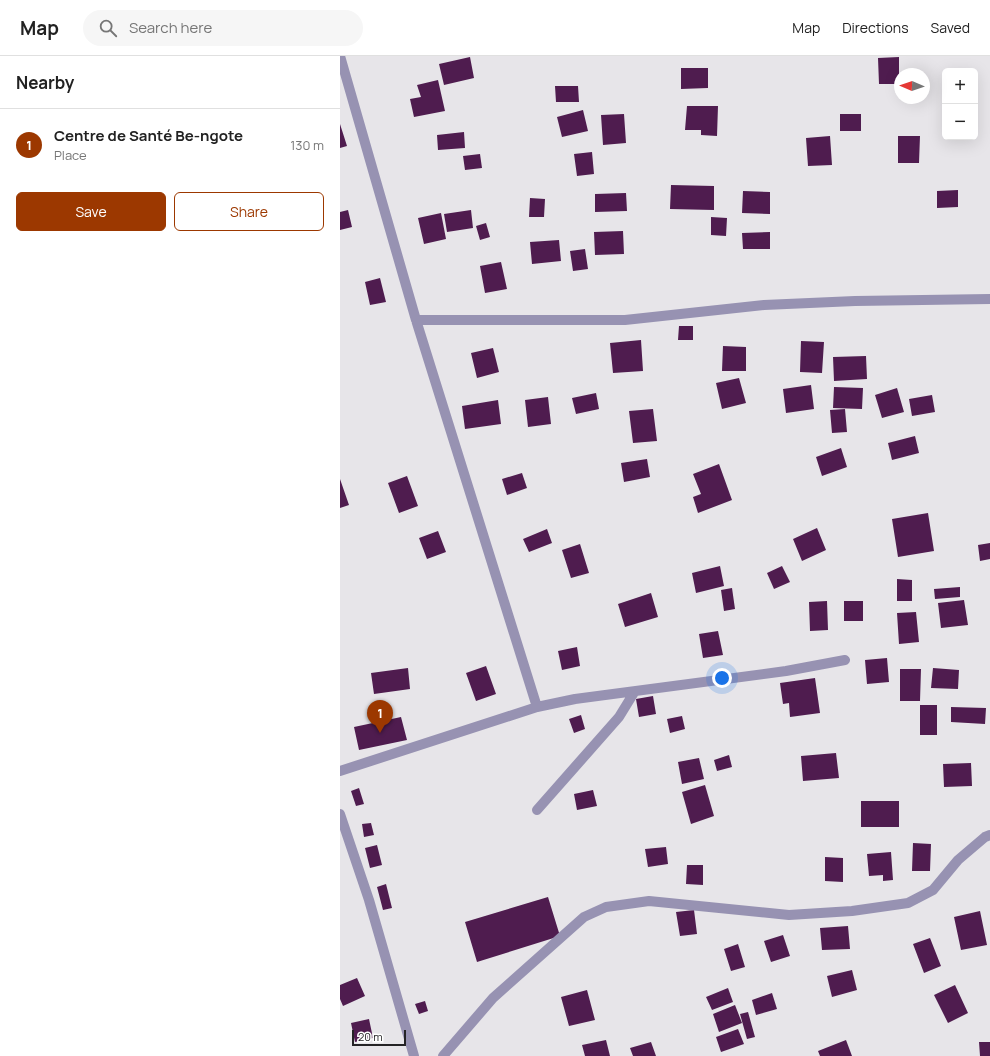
<!DOCTYPE html>
<html lang="en">
<head>
<meta charset="utf-8">
<style>
	body { margin:0; font-family:Manrope,sans-serif; background:#f6f6f6; color:#222 }
	.controls { position:absolute; right:12px; top:12px; display:grid; overflow:hidden; border-radius:6px; box-shadow:0 4px 16px #0002 }
	.controls button { width:36px; height:36px; display:grid; place-items:center; padding:0; border:0; border-bottom:1px solid #e0e0e0; background:#fff; color:#222; font:20px sans-serif }
	.compass { position:absolute; left:554px; top:12px; width:36px; height:36px; border-radius:50%; background:#fff; box-shadow:0 4px 16px #0002; rotate:272deg }
	.scale { position:absolute; left:12px; bottom:10px; width:54px; box-sizing:border-box; padding-left:4px; border:2px solid #242325; border-top:0; font-size:11px; line-height:14px; white-space:nowrap; color:#242325; -webkit-text-stroke:3px #fff; paint-order:stroke }
	.you { position:absolute; left:382px; top:622px; width:14px; height:14px; margin:-10px; border:3px solid #fff; border-radius:50%; background:#1a73e8; box-shadow:0 0 0 6px #1a73e833 }
	.badge { display:grid; place-items:center; width:26px; height:26px; border-radius:50%; background:#9c3800; color:#fff; font-size:13px; font-weight:700 }
	.pin { position:absolute; translate:-50% -33px; filter:drop-shadow(0 1px 2px #0008) }
	.pin::after { content:''; position:absolute; top:21px; width:14px; height:12px; background:inherit; clip-path:polygon(0 0,100% 0,50% 100%) }
	.list { margin:0; padding:0; list-style:none }
	h2 { display:flex; justify-content:space-between; align-items:center; height:52px; margin:0; padding:0 16px; font-size:17px }
	h2 small { font-size:13px; font-weight:400; color:#767676 }
	.list li { display:grid; grid-template-columns:26px 1fr auto; gap:12px; align-items:center; box-sizing:border-box; height:72px; padding:0 16px; border-top:1px solid #e0e0e0 }
	.list b { display:block; font-size:15px; white-space:nowrap }
	.list p { margin:0; font-size:13px; white-space:nowrap; color:#767676 }
	.list em { font-size:13px; font-style:normal; color:#767676 }
	.actions { display:flex; gap:8px; padding:12px 16px }
	.actions a { flex:1; padding:9px 0; border:1px solid #9c3800; border-radius:6px; text-align:center; font-size:14px; color:#9c3800 }
	.actions .main { background:#9c3800; color:#fff }
	.icon { flex:none; width:22px; height:22px; fill:none; stroke:currentColor; stroke-width:2; stroke-linecap:round; stroke-linejoin:round }
	.map { position:relative; flex:none; width:650px; height:1000px; overflow:hidden }
	header { display:flex; align-items:center; gap:24px; box-sizing:border-box; height:56px; padding:0 20px; background:#fff; border-bottom:1px solid #e0e0e0 }
	header strong { font-size:19px }
	nav { display:flex; gap:22px; margin-inline-start:auto; font-size:14px }
	.search { width:280px; height:36px; background:#f6f6f6; display:flex; align-items:center; gap:10px; box-sizing:border-box; padding:0 14px; border-radius:22px; color:#767676; font-size:15px }
	main { display:flex }
	aside { flex:1; background:#fff }
	.map>svg:first-child { display:block }
	.building { fill:#4f1c4f }
	.lines { fill:none; stroke-linecap:round; stroke-linejoin:round }
	.minor { stroke:#9792b2; stroke-width:10 }
</style>
</head>
<body>
<header>
<strong>Map</strong>
<div class="search"><svg class="icon" aria-label="search" viewBox="0 0 24 24"><circle cx="10" cy="10" r="6"/><path d="M15 15l6 6"/></svg>Search here</div>
<nav><a>Map</a><a>Directions</a><a>Saved</a></nav>
</header>
<main>
<aside>
<h2>Nearby<small></small></h2>
<ul class="list">
<li><span class="badge">1</span><div><b>Centre de Santé Be-ngote</b><p>Place</p></div><em>130 m</em></li>
</ul>
<div class="actions"><a class="main">Save</a><a>Share</a></div>
</aside>
<div class="map">
<svg width="650" height="1000" viewBox="0 0 650 1000">
	<rect width="100%" height="100%" fill="#e7e5e9"/>
	<!-- building -->
	<path class="building" d="M 130,1 L 134,22 L 104,29 L 99,8 Z
		M 559,1 L 559,28 L 539,28 L 538,2 Z
		M 341,12 L 368,12 L 368,32 L 341,33 Z
		M 98,24 L 105,55 L 74,61 L 70,43 L 81,41 L 77,29 Z
		M 215,30 L 238,30 L 239,46 L 216,46 Z
		M 347,50 L 378,50 L 377,80 L 361,79 L 361,74 L 345,74 Z
		M 243,54 L 248,75 L 222,81 L 217,61 Z
		M 284,58 L 286,87 L 263,89 L 261,59 Z
		M 500,58 L 521,58 L 521,75 L 500,75 Z
		M 0,68 L 7,90 L 0,92 Z
		M 124,76 L 125,92 L 98,94 L 97,79 Z
		M 490,80 L 492,109 L 468,110 L 466,82 Z
		M 558,80 L 580,80 L 579,107 L 558,107 Z
		M 252,96 L 254,118 L 237,120 L 234,98 Z
		M 140,98 L 142,112 L 125,114 L 123,100 Z
		M 331,129 L 374,130 L 374,154 L 330,153 Z
		M 618,134 L 618,151 L 597,152 L 597,135 Z
		M 403,135 L 430,136 L 430,158 L 402,157 Z
		M 286,137 L 287,155 L 255,156 L 255,138 Z
		M 190,142 L 205,143 L 204,161 L 189,161 Z
		M 8,154 L 12,171 L 0,174 L 0,156 Z
		M 131,154 L 133,172 L 107,176 L 104,158 Z
		M 101,157 L 106,183 L 84,188 L 78,162 Z
		M 371,161 L 387,162 L 386,180 L 371,179 Z
		M 146,167 L 150,181 L 140,184 L 136,170 Z
		M 283,175 L 284,198 L 255,199 L 254,176 Z
		M 430,176 L 430,193 L 403,193 L 402,177 Z
		M 219,184 L 221,205 L 192,208 L 190,186 Z
		M 245,193 L 248,213 L 233,215 L 230,195 Z
		M 161,206 L 167,233 L 145,237 L 140,210 Z
		M 40,222 L 46,246 L 30,249 L 25,226 Z
		M 339,270 L 353,270 L 353,284 L 338,284 Z
		M 301,284 L 303,315 L 273,317 L 270,287 Z
		M 461,285 L 484,286 L 482,317 L 460,316 Z
		M 383,290 L 406,291 L 406,315 L 382,315 Z
		M 153,292 L 159,316 L 137,322 L 131,297 Z
		M 526,300 L 527,323 L 494,325 L 493,301 Z
		M 399,322 L 406,347 L 382,353 L 376,327 Z
		M 471,329 L 474,353 L 446,357 L 443,333 Z
		M 494,331 L 523,332 L 522,353 L 493,352 Z
		M 557,332 L 564,356 L 542,362 L 535,339 Z
		M 256,337 L 259,353 L 236,358 L 232,342 Z
		M 592,339 L 595,356 L 572,360 L 569,343 Z
		M 208,341 L 211,368 L 188,371 L 185,344 Z
		M 158,344 L 161,368 L 125,373 L 122,350 Z
		M 313,353 L 317,385 L 293,387 L 289,355 Z
		M 505,353 L 507,376 L 492,377 L 490,354 Z
		M 575,380 L 579,397 L 552,404 L 548,387 Z
		M 501,392 L 507,411 L 482,420 L 476,401 Z
		M 307,403 L 310,421 L 284,426 L 281,407 Z
		M 379,408 L 392,444 L 358,457 L 353,441 L 361,438 L 353,418 Z
		M 182,417 L 187,432 L 167,439 L 162,423 Z
		M 67,420 L 78,450 L 59,457 L 48,427 Z
		M 0,423 L 9,449 L 0,452 Z
		M 588,457 L 594,495 L 558,501 L 552,463 Z
		M 477,472 L 486,494 L 462,505 L 453,483 Z
		M 207,473 L 212,487 L 189,496 L 183,483 Z
		M 98,475 L 106,496 L 87,503 L 79,482 Z
		M 650,487 L 650,503 L 640,505 L 638,489 Z
		M 240,488 L 249,517 L 231,522 L 222,494 Z
		M 380,510 L 384,530 L 356,537 L 352,517 Z
		M 442,510 L 450,526 L 434,533 L 427,517 Z
		M 557,523 L 572,524 L 572,545 L 557,545 Z
		M 620,531 L 620,541 L 595,543 L 594,533 Z
		M 392,532 L 395,553 L 384,555 L 381,534 Z
		M 311,537 L 318,561 L 285,571 L 278,548 Z
		M 624,544 L 628,569 L 601,572 L 598,547 Z
		M 487,545 L 488,574 L 470,575 L 469,546 Z
		M 504,545 L 523,545 L 523,565 L 504,565 Z
		M 576,556 L 579,586 L 559,588 L 557,557 Z
		M 378,575 L 383,599 L 363,602 L 359,578 Z
		M 237,591 L 240,610 L 222,614 L 218,595 Z
		M 547,602 L 549,626 L 527,628 L 525,604 Z
		M 146,610 L 156,638 L 136,645 L 126,617 Z
		M 68,612 L 70,633 L 34,638 L 31,617 Z
		M 593,612 L 619,614 L 618,633 L 591,632 Z
		M 560,613 L 581,613 L 580,645 L 560,645 Z
		M 475,622 L 480,657 L 450,661 L 449,647 L 443,648 L 440,627 Z
		M 313,640 L 316,658 L 299,661 L 296,643 Z
		M 580,649 L 597,649 L 597,679 L 580,679 Z
		M 611,651 L 646,652 L 645,668 L 611,666 Z
		M 241,659 L 245,673 L 234,677 L 229,663 Z
		M 342,660 L 345,673 L 330,677 L 327,663 Z
		M 61,661 L 67,684 L 19,694 L 14,671 Z
		M 496,697 L 499,722 L 463,725 L 461,700 Z
		M 389,699 L 392,711 L 377,715 L 374,704 Z
		M 359,702 L 364,723 L 342,728 L 338,706 Z
		M 631,707 L 632,730 L 604,731 L 603,708 Z
		M 365,729 L 374,760 L 351,768 L 342,736 Z
		M 19,732 L 24,748 L 16,750 L 11,735 Z
		M 253,734 L 257,750 L 237,754 L 234,738 Z
		M 521,745 L 559,745 L 559,771 L 521,771 Z
		M 31,767 L 34,779 L 24,781 L 22,768 Z
		M 573,787 L 591,788 L 590,815 L 572,815 Z
		M 37,789 L 42,809 L 30,812 L 25,792 Z
		M 326,791 L 328,808 L 308,811 L 305,793 Z
		M 551,796 L 553,824 L 543,825 L 543,819 L 529,820 L 527,798 Z
		M 485,801 L 503,802 L 503,826 L 485,825 Z
		M 347,809 L 363,809 L 363,829 L 346,828 Z
		M 46,828 L 52,852 L 43,854 L 37,831 Z
		M 208,841 L 220,880 L 137,906 L 125,866 Z
		M 354,854 L 357,878 L 340,880 L 336,856 Z
		M 640,855 L 647,889 L 621,894 L 614,861 Z
		M 508,870 L 510,893 L 482,894 L 480,872 Z
		M 443,879 L 450,900 L 431,906 L 424,885 Z
		M 590,882 L 601,910 L 584,917 L 573,888 Z
		M 398,888 L 405,911 L 391,915 L 384,893 Z
		M 512,914 L 517,934 L 492,941 L 487,920 Z
		M 17,922 L 25,940 L 3,950 L 0,943 L 0,929 Z
		M 615,929 L 628,957 L 608,967 L 594,939 Z
		M 388,932 L 393,946 L 372,954 L 366,941 Z
		M 247,934 L 255,964 L 229,970 L 221,941 Z
		M 432,937 L 437,953 L 416,959 L 412,944 Z
		M 85,945 L 88,955 L 79,958 L 75,948 Z
		M 395,949 L 402,967 L 379,976 L 373,958 Z
		M 408,956 L 415,981 L 407,983 L 400,958 Z
		M 29,963 L 33,982 L 15,986 L 11,967 Z
		M 398,973 L 404,988 L 381,996 L 376,981 Z
		M 266,984 L 270,1000 L 245,1000 L 242,989 Z
		M 506,984 L 512,1000 L 480,1000 L 478,995 Z
		M 311,986 L 316,1000 L 293,1000 L 290,992 Z
		M 639,986 L 650,986 L 650,1000 L 640,1000 Z"/>
	<g class="lines">
		<!-- minor -->
		<path class="minor" d="M 0,0 L 76,264 L 197,651
			M 76,264 L 285,264 L 424,249 L 515,245 L 650,243
			M 0,715 L 197,651 L 235,643 L 446,615 L 505,604
			M 197,754 L 279,661 L 295,635
			M 0,758 L 29,844 L 74,1000
			M 103,1000 L 153,942 L 244,861 L 266,851 L 309,845 L 449,859 L 512,855 L 568,847 L 593,834 L 618,804 L 645,781 L 650,779"/>
	</g>
</svg>
<div class="controls">
<button>+</button>
<button>−</button>
</div>
<svg class="compass" viewBox="-18 -18 36 36"><path d="M0-13l5 13h-10z" fill="#e53935"/><path d="M0 13l5-13h-10z" fill="#767676"/></svg>
<div class="scale">20 m</div>
<div class="you"></div>
<div class="pin badge" style="left:40px;top:677px">1</div>
</div>
</main>
</body>
</html>
